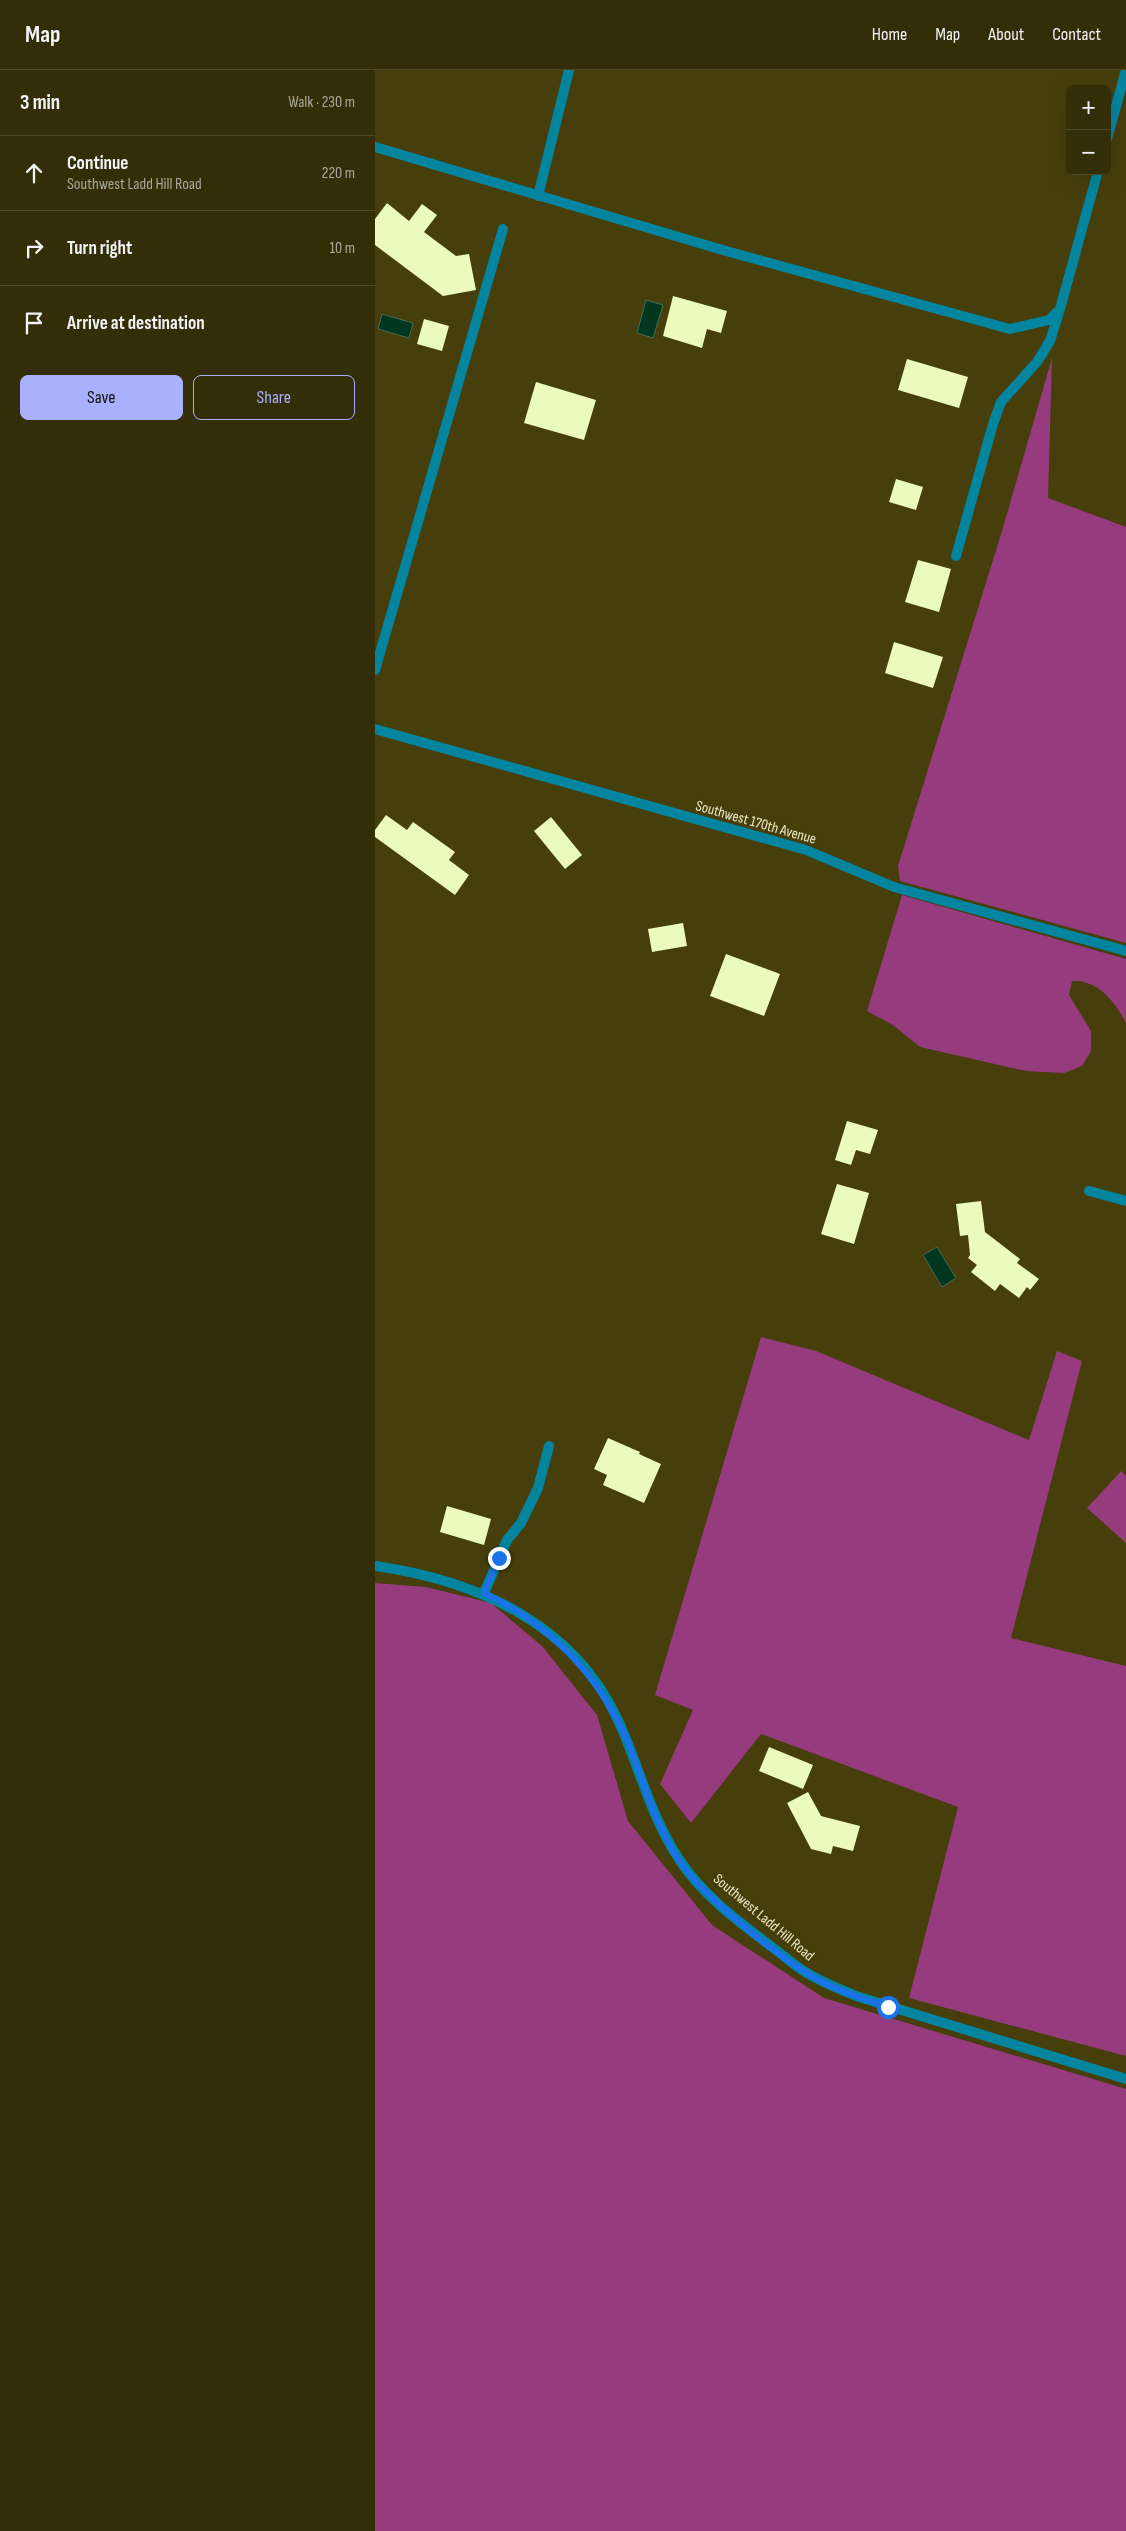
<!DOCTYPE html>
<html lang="en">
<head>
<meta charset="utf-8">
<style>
	body { margin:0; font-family:"Sofia Sans Condensed",sans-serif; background:#3f3a16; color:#f1f3f6 }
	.controls { position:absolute; right:15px; top:15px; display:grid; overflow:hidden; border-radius:8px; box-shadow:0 5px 20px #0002 }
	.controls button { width:45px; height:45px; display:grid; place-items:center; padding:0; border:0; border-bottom:1px solid #4e4a29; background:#342e08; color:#f1f3f6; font:25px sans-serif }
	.stop { position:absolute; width:15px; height:15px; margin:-11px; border:4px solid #1a73e8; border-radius:50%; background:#fff }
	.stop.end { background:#1a73e8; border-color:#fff; box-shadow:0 1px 5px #0008 }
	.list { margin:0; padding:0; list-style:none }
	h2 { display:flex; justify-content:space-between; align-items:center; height:65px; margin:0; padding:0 20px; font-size:21px }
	h2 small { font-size:16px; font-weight:400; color:#a9a89c }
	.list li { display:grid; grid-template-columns:32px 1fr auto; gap:15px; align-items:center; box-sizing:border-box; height:75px; padding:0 20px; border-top:1px solid #4e4a29 }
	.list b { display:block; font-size:19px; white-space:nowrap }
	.list p { margin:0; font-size:16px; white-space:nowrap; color:#a9a89c }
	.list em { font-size:16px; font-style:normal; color:#a9a89c }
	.actions { display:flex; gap:10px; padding:15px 20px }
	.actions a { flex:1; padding:11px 0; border:1px solid #a9b0fc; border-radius:8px; text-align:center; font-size:18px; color:#a9b0fc }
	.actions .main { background:#a9b0fc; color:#111 }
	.icon { flex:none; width:28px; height:28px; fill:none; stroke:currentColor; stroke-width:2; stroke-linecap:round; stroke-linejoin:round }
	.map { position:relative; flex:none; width:751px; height:2461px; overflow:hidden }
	header { display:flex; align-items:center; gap:30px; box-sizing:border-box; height:70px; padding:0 25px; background:#342e08; border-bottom:1px solid #4e4a29 }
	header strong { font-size:24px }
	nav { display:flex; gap:28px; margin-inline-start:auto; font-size:18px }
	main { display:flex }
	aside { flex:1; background:#342e08 }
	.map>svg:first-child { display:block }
	.green { fill:#963b7e }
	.water { fill:#013720; stroke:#486c53 }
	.building { fill:#ebfbbb }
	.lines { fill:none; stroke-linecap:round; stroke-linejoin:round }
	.service { stroke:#0385a0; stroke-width:10 }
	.tertiary { stroke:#0385a0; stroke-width:10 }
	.route { stroke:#1a73e8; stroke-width:6 }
	.labels { text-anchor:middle; stroke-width:5; stroke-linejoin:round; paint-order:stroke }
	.street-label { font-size:15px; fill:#eee9c9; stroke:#463e0b }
</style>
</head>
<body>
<header>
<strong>Map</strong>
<nav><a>Home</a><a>Map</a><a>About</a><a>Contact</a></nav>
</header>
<main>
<aside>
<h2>3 min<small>Walk · 230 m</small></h2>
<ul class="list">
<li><svg class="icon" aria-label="ahead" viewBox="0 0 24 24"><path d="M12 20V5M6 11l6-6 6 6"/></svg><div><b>Continue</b><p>Southwest Ladd Hill Road</p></div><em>220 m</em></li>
<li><svg class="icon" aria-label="right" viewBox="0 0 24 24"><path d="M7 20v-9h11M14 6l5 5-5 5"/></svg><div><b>Turn right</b></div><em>10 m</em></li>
<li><svg class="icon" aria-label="arrive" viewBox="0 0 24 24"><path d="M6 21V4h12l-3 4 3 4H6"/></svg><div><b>Arrive at destination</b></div></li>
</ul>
<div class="actions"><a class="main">Save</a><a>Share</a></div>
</aside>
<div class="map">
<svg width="751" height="2461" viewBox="0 0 751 2461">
	<rect width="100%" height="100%" fill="#463e0b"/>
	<!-- green -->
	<path class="green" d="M 677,288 L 673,428 L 751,457 L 751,873 L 525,811 L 523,796 L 627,461 Z
		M 527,825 L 751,889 L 751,953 C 741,933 723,909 697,911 L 694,925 L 716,961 L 716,981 L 707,996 L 689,1003 L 651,1001 L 545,977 L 518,955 L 492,941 Z
		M 386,1267 L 441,1281 L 654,1370 L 682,1281 L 707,1291 L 636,1568 L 751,1596 L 751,1986 L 534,1928 L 583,1737 L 386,1664 L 316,1753 L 285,1714 L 318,1640 L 280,1625 Z
		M 746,1401 L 751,1406 L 751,1473 L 712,1438 Z
		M 0,1513 L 51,1517 L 116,1533 L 168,1577 L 222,1645 L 253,1751 L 337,1855 L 449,1928 L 751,2019 L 751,2461 L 0,2461 Z"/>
	<!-- water -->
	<path class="water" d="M 271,230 L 288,235 L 278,268 L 262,263 Z
		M 7,244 L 38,253 L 34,268 L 3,259 Z
		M 562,1177 L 581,1208 L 567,1217 L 548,1185 Z"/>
	<!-- building -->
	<path class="building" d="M 12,133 L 34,151 L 47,134 L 62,145 L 49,162 L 81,186 L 94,184 L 101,220 L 68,226 L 0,175 L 0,149 Z
		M 298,226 L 352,241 L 346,263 L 332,259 L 327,278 L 288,266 Z
		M 49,249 L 74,256 L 67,281 L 42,274 Z
		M 532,289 L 593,307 L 584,338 L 523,320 Z
		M 161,312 L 221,330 L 209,370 L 149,353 Z
		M 521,409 L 548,417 L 541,440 L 514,432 Z
		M 543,490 L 576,499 L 564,542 L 530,532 Z
		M 519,572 L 568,587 L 558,618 L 510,603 Z
		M 11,745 L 32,760 L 38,752 L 80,782 L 74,790 L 94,805 L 80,825 L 0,767 L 0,760 Z
		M 176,747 L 207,785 L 190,799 L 159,761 Z
		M 308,853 L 312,876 L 277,882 L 273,859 Z
		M 351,884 L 405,904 L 389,946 L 335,926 Z
		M 472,1051 L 503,1060 L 495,1084 L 481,1080 L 476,1095 L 460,1090 Z
		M 462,1114 L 494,1123 L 479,1174 L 446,1164 Z
		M 606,1131 L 610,1162 L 645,1189 L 642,1193 L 664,1209 L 655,1220 L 652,1217 L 644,1228 L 625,1214 L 620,1221 L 596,1202 L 602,1195 L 593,1188 L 595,1185 L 593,1165 L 585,1166 L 581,1134 Z
		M 233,1368 L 265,1382 L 264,1384 L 286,1394 L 269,1433 L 228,1415 L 232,1405 L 219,1399 Z
		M 72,1436 L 116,1449 L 109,1475 L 65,1462 Z
		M 394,1677 L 438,1695 L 428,1719 L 384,1701 Z
		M 433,1722 L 446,1746 L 485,1756 L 478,1781 L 458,1776 L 456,1784 L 436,1779 L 412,1733 Z"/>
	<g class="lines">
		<!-- service -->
		<path class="service" d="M 732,69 L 751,0
			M 0,77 L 351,181 L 635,259 L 674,250 L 685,239 L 723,101
			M 163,126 L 194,0
			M 581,486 L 618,354 L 626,332 L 662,292 L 675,271 L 684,242
			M 0,600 L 128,159
			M 0,659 L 431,780 L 519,817 L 751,881
			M 714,1121 L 751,1131
			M 109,1523 L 132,1470 L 146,1453 L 163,1418 L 174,1376"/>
		<!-- tertiary -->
		<path class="tertiary" d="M 0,1496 C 99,1510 197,1552 242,1648 C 264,1695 275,1746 304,1789 C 326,1824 364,1852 397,1877 C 407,1884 416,1893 427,1900 C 444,1911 462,1918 481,1926 L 751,2009"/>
	</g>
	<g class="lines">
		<!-- route -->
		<path class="route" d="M 124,1488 L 109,1523 C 175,1554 226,1607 254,1675 C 269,1714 280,1753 303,1789 C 328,1827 409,1892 449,1913 C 470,1923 492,1930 513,1937"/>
	</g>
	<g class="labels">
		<!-- street labels -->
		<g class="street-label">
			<text transform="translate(381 752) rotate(16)" y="5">Southwest 170th Avenue</text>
			<text transform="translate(389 1847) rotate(40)" y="5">Southwest Ladd Hill Road</text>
		</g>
	</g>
</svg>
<div class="controls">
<button>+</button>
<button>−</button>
</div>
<div class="stop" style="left:513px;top:1937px"></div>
<div class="stop end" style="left:124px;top:1488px"></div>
</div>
</main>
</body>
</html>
